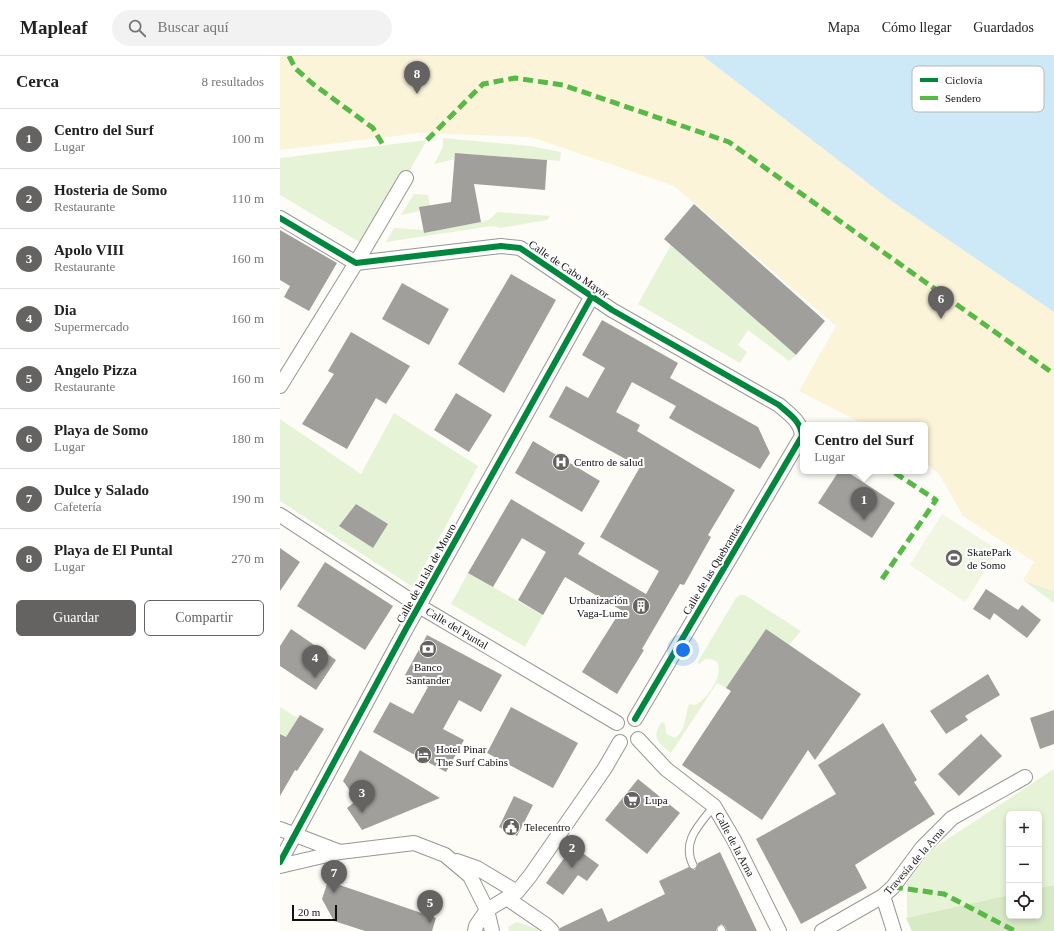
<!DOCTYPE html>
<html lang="es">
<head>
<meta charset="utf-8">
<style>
	body { margin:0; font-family:"Times New Roman",serif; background:#f2f2f2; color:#222 }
	.controls { position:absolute; right:12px; bottom:12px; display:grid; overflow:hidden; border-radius:6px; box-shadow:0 2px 6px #0003 }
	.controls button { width:36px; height:36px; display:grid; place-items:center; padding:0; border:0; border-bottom:1px solid #e0e0e0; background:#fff; color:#222; font:20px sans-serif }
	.scale { position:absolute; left:12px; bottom:10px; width:45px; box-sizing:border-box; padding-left:4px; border:2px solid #111; border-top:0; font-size:11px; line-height:14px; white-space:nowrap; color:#111; -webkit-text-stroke:3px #fff; paint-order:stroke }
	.you { position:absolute; left:403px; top:594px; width:14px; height:14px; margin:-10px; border:3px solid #fff; border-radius:50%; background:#1a73e8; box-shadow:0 0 0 6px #1a73e833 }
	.badge { display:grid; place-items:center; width:26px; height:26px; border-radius:50%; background:#646362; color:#fff; font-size:13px; font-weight:700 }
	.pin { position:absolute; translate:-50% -33px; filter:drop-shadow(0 1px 2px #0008) }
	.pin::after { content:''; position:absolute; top:21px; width:14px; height:12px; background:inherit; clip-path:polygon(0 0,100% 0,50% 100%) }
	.popup { position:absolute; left:520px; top:366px; width:128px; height:52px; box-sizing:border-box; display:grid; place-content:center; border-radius:6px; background:#fff; filter:drop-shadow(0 1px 3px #0005); font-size:13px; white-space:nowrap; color:#767676 }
	.popup b { font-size:15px; color:#222 }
	.popup::after { content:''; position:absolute; left:50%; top:100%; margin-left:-8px; border:8px solid transparent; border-top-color:#fff }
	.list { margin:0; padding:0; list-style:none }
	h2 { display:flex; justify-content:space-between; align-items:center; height:52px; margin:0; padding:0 16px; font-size:17px }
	h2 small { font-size:13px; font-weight:400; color:#767676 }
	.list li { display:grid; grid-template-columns:26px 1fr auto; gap:12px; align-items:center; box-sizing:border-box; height:60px; padding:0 16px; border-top:1px solid #e0e0e0 }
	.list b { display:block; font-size:15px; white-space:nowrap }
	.list p { margin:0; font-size:13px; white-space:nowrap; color:#767676 }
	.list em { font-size:13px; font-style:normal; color:#767676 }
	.actions { display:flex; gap:8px; padding:12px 16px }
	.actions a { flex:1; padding:9px 0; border:1px solid #646362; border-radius:6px; text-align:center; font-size:14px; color:#646362 }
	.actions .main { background:#646362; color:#fff }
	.icon { flex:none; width:22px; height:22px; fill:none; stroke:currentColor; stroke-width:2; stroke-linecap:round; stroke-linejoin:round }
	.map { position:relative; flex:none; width:774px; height:875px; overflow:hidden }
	header { display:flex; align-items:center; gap:24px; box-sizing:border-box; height:56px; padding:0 20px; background:#fff; border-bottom:1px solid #e0e0e0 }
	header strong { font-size:19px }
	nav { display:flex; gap:22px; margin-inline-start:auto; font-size:14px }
	.search { width:280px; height:36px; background:#f2f2f2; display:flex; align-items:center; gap:10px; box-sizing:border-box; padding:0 14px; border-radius:22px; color:#767676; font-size:15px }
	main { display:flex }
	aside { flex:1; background:#fff }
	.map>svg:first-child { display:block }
	.green { fill:#e7f3d7 }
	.forest { fill:#d8eac5 }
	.sand { fill:#fcf4d9 }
	.pitch { fill:#f0f6e1 }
	.water { fill:#cde8f7 }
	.building { fill:#a19f9c }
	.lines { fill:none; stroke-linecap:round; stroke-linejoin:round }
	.service-casing { stroke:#979795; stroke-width:9 }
	.minor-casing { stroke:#979795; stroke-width:16 }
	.service { stroke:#fffffe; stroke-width:7 }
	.minor { stroke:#fffffe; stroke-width:14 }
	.quiet { stroke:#58b947; stroke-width:5; stroke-dasharray:10 5; stroke-linecap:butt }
	.cycleway-casing { stroke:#fff; stroke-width:8 }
	.cycleway { stroke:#00873e; stroke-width:6 }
	.labels { text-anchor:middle; stroke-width:4; stroke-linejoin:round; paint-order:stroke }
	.street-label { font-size:11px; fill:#111; stroke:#fff }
	.poi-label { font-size:11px; fill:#111; stroke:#fff; text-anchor:start }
	.key { fill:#fff; stroke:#b8b8b8; stroke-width:1 }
	.key-label { font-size:11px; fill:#111 }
</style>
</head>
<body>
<header>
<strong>Mapleaf</strong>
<div class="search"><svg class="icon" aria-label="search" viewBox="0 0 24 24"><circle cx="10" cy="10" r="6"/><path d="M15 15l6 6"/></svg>Buscar aquí</div>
<nav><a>Mapa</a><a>Cómo llegar</a><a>Guardados</a></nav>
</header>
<main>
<aside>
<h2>Cerca<small>8 resultados</small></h2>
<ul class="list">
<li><span class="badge">1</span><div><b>Centro del Surf</b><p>Lugar</p></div><em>100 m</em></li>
<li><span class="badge">2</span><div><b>Hosteria de Somo</b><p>Restaurante</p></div><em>110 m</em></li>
<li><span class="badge">3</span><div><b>Apolo VIII</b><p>Restaurante</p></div><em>160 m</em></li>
<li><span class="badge">4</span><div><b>Dia</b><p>Supermercado</p></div><em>160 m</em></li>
<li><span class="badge">5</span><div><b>Angelo Pizza</b><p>Restaurante</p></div><em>160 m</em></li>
<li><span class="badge">6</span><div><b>Playa de Somo</b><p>Lugar</p></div><em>180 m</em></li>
<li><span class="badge">7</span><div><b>Dulce y Salado</b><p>Cafetería</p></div><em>190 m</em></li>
<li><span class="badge">8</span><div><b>Playa de El Puntal</b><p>Lugar</p></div><em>270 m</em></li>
</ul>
<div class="actions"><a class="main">Guardar</a><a>Compartir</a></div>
</aside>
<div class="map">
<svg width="774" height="875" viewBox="0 0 774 875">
	<rect width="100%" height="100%" fill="#fdfcf7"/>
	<!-- green -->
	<path class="green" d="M 163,82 L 250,90 L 281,96 L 280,105 L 175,97 L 175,103 L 154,108 L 163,91 Z
		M 147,84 L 86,190 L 0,139 L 0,102 Z
		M 134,138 L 148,139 L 150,150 L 140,155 L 121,159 Z
		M 217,156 L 270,160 L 267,164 L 221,172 L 212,170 L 106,186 L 114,172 L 143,174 L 144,177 L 201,166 L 210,163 Z
		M 391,189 L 516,299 L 509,305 L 468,274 L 458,289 L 467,296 L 460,307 L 358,248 Z
		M 114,357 L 198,410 L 133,531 L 0,445 L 0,363 L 81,418 Z
		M 188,517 L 263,559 L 245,591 L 171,548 Z
		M 743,524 L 774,535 L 774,547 Z
		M 460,539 L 465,539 L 521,575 L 509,589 L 486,574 L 446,632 L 437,627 L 391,697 C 379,687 370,682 382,666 L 385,668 L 386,678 L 395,682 C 406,675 405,659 409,648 L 415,649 C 428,643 444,619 437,606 C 430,602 425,601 420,608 L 417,607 L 456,542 Z
		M 0,651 L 18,662 L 6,681 L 0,678 Z
		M 774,713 L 774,829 L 759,832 L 759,758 L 729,758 L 729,839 L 627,862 L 627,827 L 651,794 Z
		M 237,866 L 258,873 L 259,875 L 229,875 L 228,871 Z"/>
	<!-- forest -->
	<path class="forest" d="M 774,829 L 774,875 L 632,875 L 626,862 L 729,839 L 729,860 L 759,860 L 759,832 Z"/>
	<!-- sand -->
	<path class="sand" d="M 0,0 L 423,0 L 610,144 L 774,256 L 774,535 L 743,524 L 754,506 L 683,460 L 659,418 L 645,406 L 645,369 L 585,369 L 519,335 L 556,270 L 394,130 L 251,81 L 139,77 L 0,94 Z"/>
	<!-- pitch -->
	<path class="pitch" d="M 662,458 L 718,494 L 685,546 L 630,509 Z"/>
	<!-- water -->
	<path class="water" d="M 423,0 L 774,0 L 774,256 L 610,144 Z"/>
	<!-- building -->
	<path class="building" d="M 175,97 L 267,104 L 265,134 L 194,128 L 201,166 L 144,177 L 139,151 L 171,146 Z
		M 414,148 L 545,265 L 516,299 L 384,183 Z
		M 0,174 L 57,207 L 29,255 L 4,241 L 10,230 L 0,224 Z
		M 231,218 L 276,244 L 224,337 L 178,308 Z
		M 122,227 L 169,253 L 149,289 L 102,263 Z
		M 322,264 L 398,307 L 390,322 L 478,371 L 490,397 L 480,413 L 389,362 L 396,350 L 352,326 L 336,356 L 360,369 L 357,375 L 455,434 L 428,479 L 431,481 L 404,529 L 400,528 L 362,593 L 364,594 L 337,638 L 302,616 L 341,554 L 285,521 L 263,559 L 238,544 L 266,496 L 242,482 L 213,531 L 188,517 L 231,443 L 305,487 L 298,498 L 366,538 L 379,515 L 320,481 L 360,411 L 269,361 L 286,330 L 308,342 L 325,312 L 302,299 Z
		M 71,276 L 130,310 L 106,348 L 96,342 L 67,393 L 22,368 L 54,318 L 48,315 Z
		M 176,337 L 212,359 L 189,396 L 154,374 Z
		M 253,385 L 320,425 L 302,456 L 235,417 Z
		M 559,415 L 566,415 L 615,447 L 592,482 L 538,447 Z
		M 76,448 L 108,468 L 93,492 L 59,470 Z
		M 0,492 L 20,506 L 0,535 Z
		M 45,506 L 113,550 L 85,594 L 17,550 Z
		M 706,533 L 738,554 L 742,549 L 761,564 L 747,582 L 714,557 L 710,564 L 693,553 Z
		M 11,573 L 56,604 L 36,634 L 0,610 L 0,590 Z
		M 486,573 L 581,638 L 535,704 L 528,694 L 482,764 L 402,709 L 451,635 L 446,632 Z
		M 147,579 L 222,619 L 201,656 L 179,644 L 163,673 L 184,684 L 166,716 L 93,676 L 110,646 L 133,658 L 148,631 L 125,619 Z
		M 708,618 L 720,639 L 685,660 L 688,664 L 666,678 L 650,655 Z
		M 231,651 L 298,687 L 273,732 L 207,697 Z
		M 774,654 L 774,688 L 760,693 L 750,662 Z
		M 20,659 L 44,673 L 17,715 L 15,714 L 0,740 L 0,678 L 6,681 Z
		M 603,667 L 637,724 L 634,726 L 655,758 L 575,809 L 587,832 L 521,868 L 476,783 L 556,738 L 538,709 Z
		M 701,678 L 722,700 L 679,740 L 658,718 Z
		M 80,694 L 83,696 L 160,742 L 82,774 L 67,752 L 77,744 L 63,725 Z
		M 358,723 L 400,757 L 367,798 L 325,764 Z
		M 234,740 L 253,749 L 237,780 L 219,771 Z
		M 293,790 L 319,809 L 307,825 L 298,819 L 283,839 L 266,827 Z
		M 440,796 L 477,875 L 447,875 L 445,870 L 441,868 L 437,871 L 436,875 L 280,875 L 280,872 L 322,852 L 328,866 L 385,838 L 379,825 L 409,811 L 415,814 L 418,807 Z
		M 48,825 L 156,862 L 152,875 L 85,875 L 54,865 L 42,843 Z"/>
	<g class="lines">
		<defs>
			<path id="service" d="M 413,809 C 401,785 420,768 434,750
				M 441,873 L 442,875"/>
			<path id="minor" d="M 0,162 L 76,207 L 221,190 L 240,192 L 332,254 L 499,349 C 509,358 521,365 522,380 L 355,663
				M 0,330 L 76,207 L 126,122
				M 0,459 L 139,550 L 337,667
				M 358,683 L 386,713 L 434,750 L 454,784 L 499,875
				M 0,773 L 60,796
				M 177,805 L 197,812 L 237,836
				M 0,806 L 127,571 L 312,240
				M 0,810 L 60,796 L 134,787 L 165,799 L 190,820 L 207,854 L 212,875
				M 603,840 L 614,875
				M 228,843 L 266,869 L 272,875
				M 207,854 L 237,836 L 250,820 L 325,712 L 340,686
				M 195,875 L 196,870 L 207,854
				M 542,875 L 603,840 L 613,831 L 642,792 L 672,762 L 745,721"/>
		</defs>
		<!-- service casing -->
		<use href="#service" class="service-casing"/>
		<!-- minor casing -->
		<use href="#minor" class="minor-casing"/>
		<!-- service -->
		<use href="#service" class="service"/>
		<!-- minor -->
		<use href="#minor" class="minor"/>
		<!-- quiet -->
		<path class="quiet" d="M 9,0 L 15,12 L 33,28 L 93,72 L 103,89
			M 147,84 L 203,28 L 235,22 L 283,29 L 449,86 L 774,318
			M 602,523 L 656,444 L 612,415
			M 613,831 L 664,838 L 735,875"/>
		<defs>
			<path id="cycleway" d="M 0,162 L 76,207 L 221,190 L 240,192 L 332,254 L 499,349 C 509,358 521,365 522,380 L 355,663
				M 0,806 L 127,571 L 312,240"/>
		</defs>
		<!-- cycleway casing -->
		<use href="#cycleway" class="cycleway-casing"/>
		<!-- cycleway -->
		<use href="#cycleway" class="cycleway"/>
	</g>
	<!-- icons -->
	<defs>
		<symbol id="hospital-disc" viewBox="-11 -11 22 22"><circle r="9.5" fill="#646362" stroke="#fff"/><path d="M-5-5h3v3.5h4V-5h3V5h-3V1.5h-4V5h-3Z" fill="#fff"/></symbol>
		<symbol id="stadium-disc" viewBox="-11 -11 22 22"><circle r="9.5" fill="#646362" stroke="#fff"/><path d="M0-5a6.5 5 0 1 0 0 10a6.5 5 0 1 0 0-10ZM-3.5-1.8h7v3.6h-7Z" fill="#fff"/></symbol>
		<symbol id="building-disc" viewBox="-11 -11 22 22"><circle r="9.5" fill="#646362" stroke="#fff"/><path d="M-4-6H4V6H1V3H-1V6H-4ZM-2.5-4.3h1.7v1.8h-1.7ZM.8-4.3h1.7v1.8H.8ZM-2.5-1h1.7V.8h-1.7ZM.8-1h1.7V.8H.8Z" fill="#fff"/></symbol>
		<symbol id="bank-disc" viewBox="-11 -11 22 22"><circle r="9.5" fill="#646362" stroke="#fff"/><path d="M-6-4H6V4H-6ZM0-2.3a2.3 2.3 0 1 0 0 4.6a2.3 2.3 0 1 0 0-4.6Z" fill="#fff"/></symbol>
		<symbol id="hotel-disc" viewBox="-11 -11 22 22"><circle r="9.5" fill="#646362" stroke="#fff"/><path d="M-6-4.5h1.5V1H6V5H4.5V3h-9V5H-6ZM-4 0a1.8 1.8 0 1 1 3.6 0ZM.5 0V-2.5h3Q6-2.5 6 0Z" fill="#fff"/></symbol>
		<symbol id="supermarket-disc" viewBox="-11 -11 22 22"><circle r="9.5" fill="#646362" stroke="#fff"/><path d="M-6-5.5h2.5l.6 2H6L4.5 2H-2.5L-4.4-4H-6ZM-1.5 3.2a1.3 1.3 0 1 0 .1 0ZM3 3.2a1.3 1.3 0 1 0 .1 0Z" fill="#fff"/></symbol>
		<symbol id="civic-disc" viewBox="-11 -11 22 22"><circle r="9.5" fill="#646362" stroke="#fff"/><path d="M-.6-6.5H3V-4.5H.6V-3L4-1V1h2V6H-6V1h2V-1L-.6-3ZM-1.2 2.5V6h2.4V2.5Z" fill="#fff"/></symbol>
	</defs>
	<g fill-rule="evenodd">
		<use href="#hospital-disc" x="271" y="396" width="20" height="20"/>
		<use href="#stadium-disc" x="664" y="492" width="20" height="20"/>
		<use href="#building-disc" x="351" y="540" width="20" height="20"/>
		<use href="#bank-disc" x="138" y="583" width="20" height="20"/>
		<use href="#hotel-disc" x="133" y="689" width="20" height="20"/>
		<use href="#supermarket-disc" x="342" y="734" width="20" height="20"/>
		<use href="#civic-disc" x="221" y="761" width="20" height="20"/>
	</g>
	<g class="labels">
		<!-- street labels -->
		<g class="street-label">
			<text transform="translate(289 213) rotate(34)" y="4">Calle de Cabo Mayor</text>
			<text transform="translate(432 513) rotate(-59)" y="4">Calle de las Quebrantas</text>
			<text transform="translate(146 517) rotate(-61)" y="4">Calle de la Isla de Mouro</text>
			<text transform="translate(177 572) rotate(31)" y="4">Calle del Puntal</text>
			<text transform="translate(455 788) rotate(62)" y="4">Calle de la Arna</text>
			<text transform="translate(634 805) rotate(-49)" y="4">Travesía de la Arna</text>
		</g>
		<!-- poi labels -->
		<g class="poi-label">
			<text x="294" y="410">Centro de salud</text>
			<text x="687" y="500">SkatePark<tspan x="687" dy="13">de Somo</tspan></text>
			<text x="348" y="548" text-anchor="end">Urbanización<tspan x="348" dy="13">Vaga-Lume</tspan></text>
			<text x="148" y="615" text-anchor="middle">Banco<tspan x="148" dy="13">Santander</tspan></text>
			<text x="156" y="697">Hotel Pinar<tspan x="156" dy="13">The Surf Cabins</tspan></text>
			<text x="365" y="748">Lupa</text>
			<text x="244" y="775">Telecentro</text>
		</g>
	</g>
	<!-- legend -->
	<rect x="632" y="10" width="132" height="46" rx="6" class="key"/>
	<rect x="640" y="22" width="18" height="4" fill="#00873e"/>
	<rect x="640" y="40" width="18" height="4" fill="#58b947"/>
	<g class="key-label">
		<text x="665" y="28">Ciclovía</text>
		<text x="665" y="46">Sendero</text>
	</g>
</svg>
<div class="controls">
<button>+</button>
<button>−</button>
<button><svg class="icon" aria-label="locate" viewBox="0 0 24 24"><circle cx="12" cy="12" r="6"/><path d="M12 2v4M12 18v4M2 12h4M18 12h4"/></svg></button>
</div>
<div class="scale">20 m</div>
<div class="you"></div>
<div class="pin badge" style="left:584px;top:464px">1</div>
<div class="popup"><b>Centro del Surf</b>Lugar</div>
<div class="pin badge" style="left:292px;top:812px">2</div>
<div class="pin badge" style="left:82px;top:757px">3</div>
<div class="pin badge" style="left:35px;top:622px">4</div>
<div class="pin badge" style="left:150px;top:867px">5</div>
<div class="pin badge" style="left:661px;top:263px">6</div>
<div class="pin badge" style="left:54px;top:837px">7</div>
<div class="pin badge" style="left:137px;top:38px">8</div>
</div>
</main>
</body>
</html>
